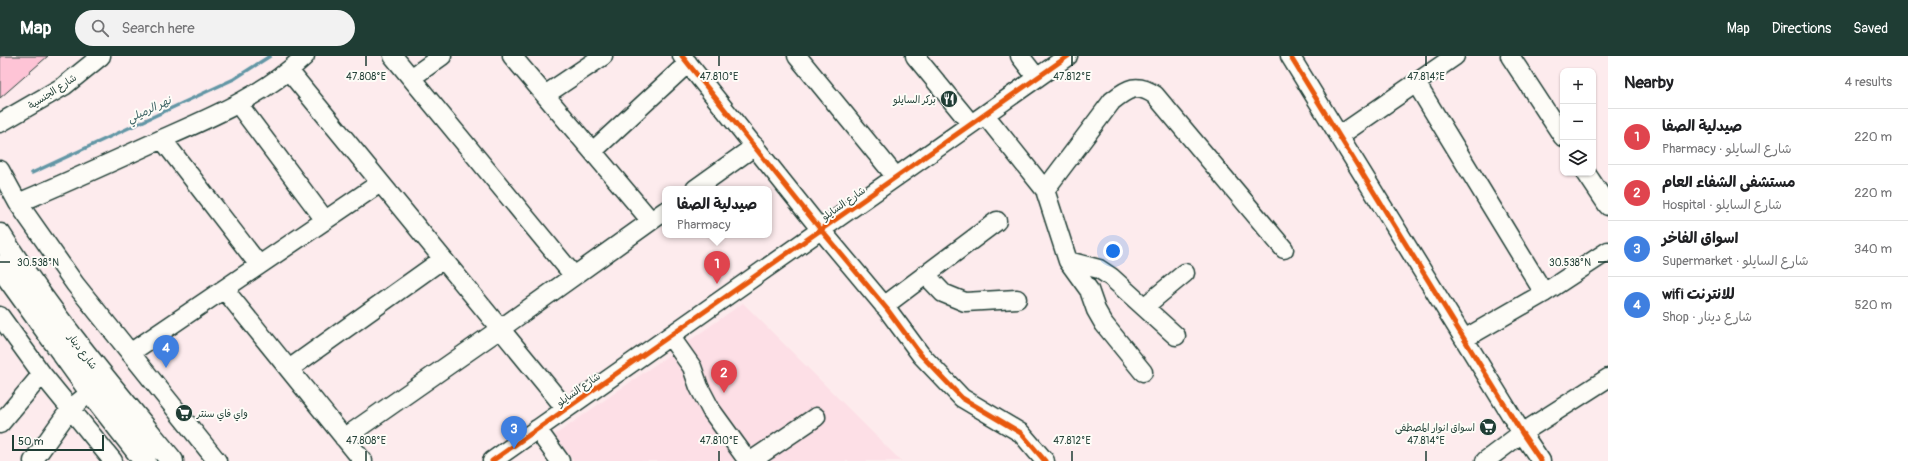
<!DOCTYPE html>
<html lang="en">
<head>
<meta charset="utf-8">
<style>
	body { margin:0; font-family:Pangolin,"Playpen Sans Arabic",sans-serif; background:#f2f2f2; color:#202124 }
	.controls { position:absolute; right:12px; top:12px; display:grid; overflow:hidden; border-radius:8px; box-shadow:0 1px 3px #0004 }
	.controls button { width:36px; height:36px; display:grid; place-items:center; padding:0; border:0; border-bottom:1px solid #e0e0e0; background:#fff; color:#202124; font:20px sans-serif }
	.scale { position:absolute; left:12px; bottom:10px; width:92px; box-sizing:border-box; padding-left:4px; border:2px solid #1f3d34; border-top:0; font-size:11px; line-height:14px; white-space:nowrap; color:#1f3d34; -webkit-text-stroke:3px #fdfcf7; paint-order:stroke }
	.you { position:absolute; left:1113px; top:195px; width:14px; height:14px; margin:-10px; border:3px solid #fff; border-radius:50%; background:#1a73e8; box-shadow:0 0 0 6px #1a73e833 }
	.badge { display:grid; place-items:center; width:26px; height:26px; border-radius:50%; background:#1f3d34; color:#fff; font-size:13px; font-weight:700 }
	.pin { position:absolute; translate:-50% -33px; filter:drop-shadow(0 1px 2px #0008) }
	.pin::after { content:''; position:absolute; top:21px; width:14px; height:12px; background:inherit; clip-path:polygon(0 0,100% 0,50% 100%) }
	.popup { position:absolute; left:662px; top:130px; width:110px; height:52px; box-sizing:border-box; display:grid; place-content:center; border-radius:8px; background:#fff; filter:drop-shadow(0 1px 3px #0005); font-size:13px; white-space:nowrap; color:#757577 }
	.popup b { font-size:15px; color:#202124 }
	.popup::after { content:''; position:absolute; left:50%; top:100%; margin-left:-8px; border:8px solid transparent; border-top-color:#fff }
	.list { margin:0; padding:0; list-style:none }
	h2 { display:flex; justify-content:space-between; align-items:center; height:52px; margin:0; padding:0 16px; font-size:17px }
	h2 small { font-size:13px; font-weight:400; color:#757577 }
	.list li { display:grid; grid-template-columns:26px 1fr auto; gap:12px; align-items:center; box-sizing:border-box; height:56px; padding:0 16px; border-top:1px solid #e0e0e0 }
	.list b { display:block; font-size:15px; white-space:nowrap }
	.list p { margin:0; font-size:13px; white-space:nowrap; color:#757577 }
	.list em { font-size:13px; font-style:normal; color:#757577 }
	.icon { flex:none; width:22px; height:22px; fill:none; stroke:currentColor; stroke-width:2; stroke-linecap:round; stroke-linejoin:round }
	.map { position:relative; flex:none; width:1608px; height:405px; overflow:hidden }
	header { display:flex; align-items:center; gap:24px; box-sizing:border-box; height:56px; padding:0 20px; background:#1f3d34; color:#fff }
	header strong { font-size:19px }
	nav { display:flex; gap:22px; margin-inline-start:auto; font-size:14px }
	.search { width:280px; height:36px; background:#f2f2f2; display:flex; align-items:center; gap:10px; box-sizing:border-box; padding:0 14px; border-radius:22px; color:#757577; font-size:15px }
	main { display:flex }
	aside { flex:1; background:#fff }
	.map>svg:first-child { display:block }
	.built { fill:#fddfe6 }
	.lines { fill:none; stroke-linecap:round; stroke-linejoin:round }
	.stream { stroke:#6296a5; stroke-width:3.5 }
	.building { fill:#fec4d6; stroke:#1f3d34 }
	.minor-casing { stroke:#1f3d34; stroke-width:21 }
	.major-casing { stroke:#1f3d34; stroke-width:25 }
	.minor { stroke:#fdfcf7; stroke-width:18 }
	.major { stroke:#fdfcf7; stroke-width:22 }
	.cycleway-casing { stroke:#fdfcf7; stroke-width:8 }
	.cycleway { stroke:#e8590c; stroke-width:5 }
	.ticks { fill:none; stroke:#1f3d34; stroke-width:1.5 }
	.labels { text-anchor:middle; stroke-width:4; stroke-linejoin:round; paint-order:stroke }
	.street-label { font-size:10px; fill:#1f3d34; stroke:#fdfcf7 }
	.poi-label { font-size:10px; fill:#1f3d34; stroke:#fdfcf7; text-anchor:end }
	.water-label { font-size:11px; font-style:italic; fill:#3b6263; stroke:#fdfcf7 }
	.ticks-label { font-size:10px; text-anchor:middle; fill:#1f3d34; stroke:#fdfcf7; stroke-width:4; stroke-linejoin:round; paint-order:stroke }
</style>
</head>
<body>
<header>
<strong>Map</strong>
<div class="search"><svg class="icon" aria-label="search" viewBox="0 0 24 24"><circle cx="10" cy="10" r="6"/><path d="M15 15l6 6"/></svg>Search here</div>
<nav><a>Map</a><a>Directions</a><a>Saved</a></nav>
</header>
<main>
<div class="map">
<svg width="1608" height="405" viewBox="0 0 1608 405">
	<rect width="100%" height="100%" fill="#fdebed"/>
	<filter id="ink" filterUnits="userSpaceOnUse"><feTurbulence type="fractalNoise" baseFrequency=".025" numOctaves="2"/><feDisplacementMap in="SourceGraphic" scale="8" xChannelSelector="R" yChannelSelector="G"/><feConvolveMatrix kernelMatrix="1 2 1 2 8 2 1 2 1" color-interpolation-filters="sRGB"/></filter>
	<g filter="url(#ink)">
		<!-- built -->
		<path class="built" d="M 743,247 L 901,405 L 573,405 L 555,379 Z"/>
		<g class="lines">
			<!-- stream -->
			<path class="stream" d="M 32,117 L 234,23 L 270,0"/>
		</g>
		<!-- building -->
		<path class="building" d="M 0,0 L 48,0 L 0,42 Z"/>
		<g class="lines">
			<defs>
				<path id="minor" d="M 393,0 L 574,220
					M 512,0 L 651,165
					M 682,0 L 821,174 L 887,253 L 921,299 L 962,342 L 1021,377 L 1045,405
					M 797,0 L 896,121
					M 915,0 L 971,68
					M 1020,0 L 1037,22
					M 1290,0 L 1522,377 L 1541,405
					M 1510,0 L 1563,81
					M 289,15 L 566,353
					M 411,22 L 442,0
					M 1416,27 L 1544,237
					M 545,39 L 603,0
					M 239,49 L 325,164
					M 985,59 L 1045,134 L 1068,205 L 1089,234 L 1096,254 L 1104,268 L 1143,316
					M 0,67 L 64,30 L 101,0
					M 1339,80 L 1455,0
					M 162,83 L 259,209
					M 593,95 L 688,7
					M 0,114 L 18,147 L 75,228 L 217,405
					M 1586,117 L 1608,150
					M 695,133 L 755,90
					M 1045,134 L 1112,45 C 1128,32 1137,27 1155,39 L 1284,193
					M 18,147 C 66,127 114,105 162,83 C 214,60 263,40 305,0
					M 1068,205 L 1099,213 L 1111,221 L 1176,280
					M 925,218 L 943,237 L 965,246 L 1017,243
					M 224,233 L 363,405
					M 884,250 L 997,165
					M 1144,251 L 1185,217
					M 0,260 L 42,318 L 113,405
					M 670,280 L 692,311 L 699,331 L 711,354 L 748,405
					M 1464,283 L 1544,237 L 1608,195
					M 130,297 L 380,127
					M 289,313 L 443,203
					M 0,368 L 42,318
					M 537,373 L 560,405
					M 344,382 L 500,273 L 665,155
					M 33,405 L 70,353 L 91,336
					M 492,405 L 1068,0
					M 751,405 L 816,361
					M 1485,405 L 1522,377 L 1608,322"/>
				<path id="major" d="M 0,179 C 50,259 112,332 172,405
					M 0,210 L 91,336 L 145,405"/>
			</defs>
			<!-- minor casing -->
			<use href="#minor" class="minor-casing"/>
			<!-- major casing -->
			<use href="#major" class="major-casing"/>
			<!-- minor -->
			<use href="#minor" class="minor"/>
			<!-- major -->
			<use href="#major" class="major"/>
			<defs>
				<path id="cycleway" d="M 682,0 L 821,174 L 887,253 L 921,299 L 962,342 L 1021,377 L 1045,405
					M 1290,0 L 1522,377 L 1541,405
					M 492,405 L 1068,0"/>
			</defs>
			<!-- cycleway casing -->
			<use href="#cycleway" class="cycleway-casing"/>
			<!-- cycleway -->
			<use href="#cycleway" class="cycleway"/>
		</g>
	</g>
	<!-- ticks -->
	<path class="ticks" d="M 366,0 L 366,10M 719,0 L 719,10M 1072,0 L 1072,10M 1426,0 L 1426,10M 0,206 L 10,206M 1598,206 L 1608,206M 366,395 L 366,405M 719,395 L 719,405M 1072,395 L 1072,405M 1426,395 L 1426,405"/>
	<!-- icons -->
	<defs>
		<symbol id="restaurant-disc" viewBox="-11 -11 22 22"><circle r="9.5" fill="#1f3d34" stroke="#fdfcf7"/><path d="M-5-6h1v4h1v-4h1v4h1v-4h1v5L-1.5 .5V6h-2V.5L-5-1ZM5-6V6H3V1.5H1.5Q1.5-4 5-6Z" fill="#fff"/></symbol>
		<symbol id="supermarket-disc" viewBox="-11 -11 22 22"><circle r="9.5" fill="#1f3d34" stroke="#fdfcf7"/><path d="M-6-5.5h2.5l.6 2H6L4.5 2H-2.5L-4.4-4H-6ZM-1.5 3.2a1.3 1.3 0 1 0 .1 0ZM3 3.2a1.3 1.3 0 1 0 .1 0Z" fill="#fff"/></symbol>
	</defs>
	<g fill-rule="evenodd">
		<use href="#restaurant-disc" x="939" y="33" width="20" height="20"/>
		<use href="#supermarket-disc" x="174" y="347" width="20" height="20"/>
		<use href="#supermarket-disc" x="1478" y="361" width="20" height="20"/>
	</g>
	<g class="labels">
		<!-- street labels -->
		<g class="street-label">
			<text transform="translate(52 35) rotate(-33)" y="4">شارع الجنسية</text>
			<text transform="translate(843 147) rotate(-35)" y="4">شارع السايلو</text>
			<text transform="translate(83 295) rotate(53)" y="4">شارع دينار</text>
			<text transform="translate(578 333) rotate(-35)" y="4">شارع السايلو</text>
		</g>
		<!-- poi labels -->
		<g class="poi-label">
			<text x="936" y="47">بركر السايلو</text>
			<text x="197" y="361" text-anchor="start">واي فاي سنتر</text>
			<text x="1475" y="375">اسواق انوار المصطفى</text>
		</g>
		<!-- water labels -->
		<g class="water-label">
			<text transform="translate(149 53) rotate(-25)" y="4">نهر الرميلي</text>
		</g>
	</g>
	<g class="ticks-label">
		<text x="366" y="24">47.808°E</text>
		<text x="719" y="24">47.810°E</text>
		<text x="1072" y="24">47.812°E</text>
		<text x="1426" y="24">47.814°E</text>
		<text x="38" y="210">30.538°N</text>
		<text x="1570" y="210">30.538°N</text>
		<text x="366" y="388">47.808°E</text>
		<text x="719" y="388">47.810°E</text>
		<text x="1072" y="388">47.812°E</text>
		<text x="1426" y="388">47.814°E</text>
	</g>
</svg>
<div class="controls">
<button>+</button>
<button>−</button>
<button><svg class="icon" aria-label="layers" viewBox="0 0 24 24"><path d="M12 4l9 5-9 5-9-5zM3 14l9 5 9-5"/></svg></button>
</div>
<div class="scale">50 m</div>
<div class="you"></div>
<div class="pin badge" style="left:717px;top:228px;background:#e0444e">1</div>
<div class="popup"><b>صيدلية الصفا</b>Pharmacy</div>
<div class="pin badge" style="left:724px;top:337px;background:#e0444e">2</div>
<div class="pin badge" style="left:514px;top:393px;background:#3f7fe0">3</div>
<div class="pin badge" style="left:166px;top:312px;background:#3f7fe0">4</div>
</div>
<aside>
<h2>Nearby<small>4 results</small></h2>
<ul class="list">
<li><span class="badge" style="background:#e0444e">1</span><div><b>صيدلية الصفا</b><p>Pharmacy · شارع السايلو</p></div><em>220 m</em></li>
<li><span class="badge" style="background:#e0444e">2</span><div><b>مستشفى الشفاء العام</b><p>Hospital · شارع السايلو</p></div><em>220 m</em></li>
<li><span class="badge" style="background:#3f7fe0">3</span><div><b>اسواق الفاخر</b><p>Supermarket · شارع السايلو</p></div><em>340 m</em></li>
<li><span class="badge" style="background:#3f7fe0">4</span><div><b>wifi للانترنت</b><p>Shop · شارع دينار</p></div><em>520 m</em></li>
</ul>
</aside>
</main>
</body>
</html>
